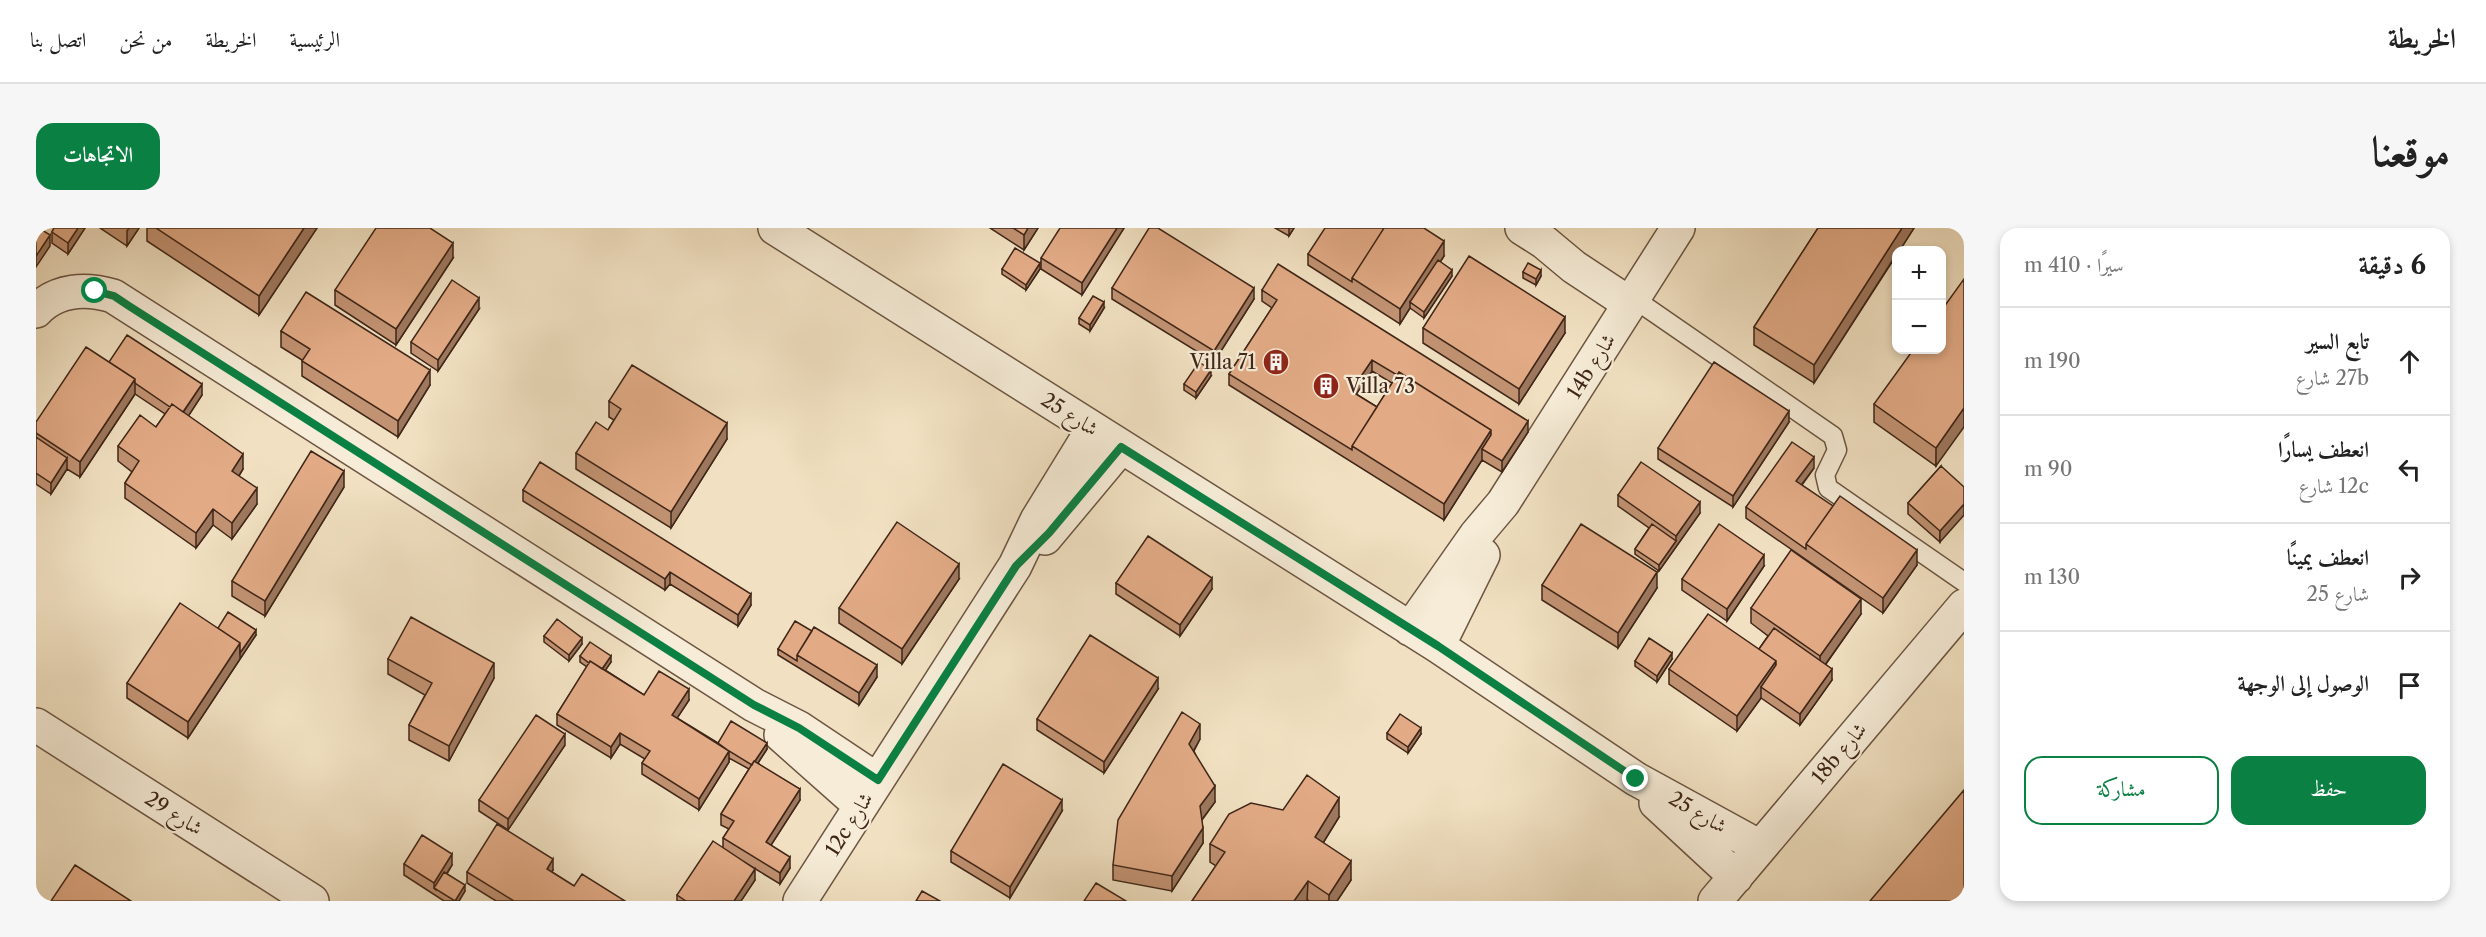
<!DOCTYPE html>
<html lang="ar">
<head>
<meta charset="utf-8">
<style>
	body { margin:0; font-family:"Libre Caslon Text",Amiri,serif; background:#f6f6f6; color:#222; direction:rtl }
	.controls { position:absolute; right:18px; top:18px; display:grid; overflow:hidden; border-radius:12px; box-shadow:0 3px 9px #0003 }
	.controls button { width:54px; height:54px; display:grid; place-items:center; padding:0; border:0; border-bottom:2px solid #e0e0e0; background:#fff; color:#222; font:30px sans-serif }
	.stop { position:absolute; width:18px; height:18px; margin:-14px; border:4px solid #0b8043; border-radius:50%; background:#fff }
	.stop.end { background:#0b8043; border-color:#fff; box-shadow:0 2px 6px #0008 }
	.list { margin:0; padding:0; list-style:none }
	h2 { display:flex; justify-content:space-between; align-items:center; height:78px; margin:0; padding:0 24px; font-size:26px }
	h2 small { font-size:20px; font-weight:400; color:#767676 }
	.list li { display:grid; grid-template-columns:39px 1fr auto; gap:18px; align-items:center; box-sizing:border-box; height:108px; padding:0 24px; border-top:2px solid #e0e0e0 }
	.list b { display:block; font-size:22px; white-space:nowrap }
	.list p { margin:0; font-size:20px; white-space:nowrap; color:#767676 }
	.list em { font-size:20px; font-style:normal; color:#767676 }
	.actions { display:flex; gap:12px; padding:18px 24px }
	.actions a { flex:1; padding:14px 0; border:2px solid #0b8043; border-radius:18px; text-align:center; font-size:21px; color:#0b8043 }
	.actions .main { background:#0b8043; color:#fff }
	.icon { flex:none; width:33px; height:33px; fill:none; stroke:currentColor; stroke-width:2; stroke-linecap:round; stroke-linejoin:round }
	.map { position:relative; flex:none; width:1928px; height:673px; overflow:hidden; direction:ltr; border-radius:18px }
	header { display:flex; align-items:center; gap:36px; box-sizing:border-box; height:84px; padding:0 30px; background:#fff; border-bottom:2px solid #e0e0e0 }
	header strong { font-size:28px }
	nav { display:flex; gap:33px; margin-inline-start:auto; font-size:21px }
	.intro { display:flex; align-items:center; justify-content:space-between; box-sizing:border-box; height:144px; padding:0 36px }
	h1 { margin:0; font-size:42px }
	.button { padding:15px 27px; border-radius:18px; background:#0b8043; color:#fff; font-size:21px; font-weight:700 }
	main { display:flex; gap:36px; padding:0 36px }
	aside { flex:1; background:#fff; border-radius:18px; box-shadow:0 3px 9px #0003 }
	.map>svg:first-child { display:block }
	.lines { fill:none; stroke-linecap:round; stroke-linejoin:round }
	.lane-casing { stroke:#6c5542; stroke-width:21 }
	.street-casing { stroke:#6c5542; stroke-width:36 }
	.lane { stroke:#f6ecd7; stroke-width:18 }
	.street { stroke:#f6ecd7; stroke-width:33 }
	.wall { fill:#c29373; stroke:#3f2618; stroke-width:1.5; fill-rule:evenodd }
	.shaded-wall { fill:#9e785e; stroke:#3f2618; stroke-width:1.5 }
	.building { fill:#e2ab86; stroke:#3f2618; stroke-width:1.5 }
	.route { stroke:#0b8043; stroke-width:8 }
	.labels { text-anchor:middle; stroke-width:4.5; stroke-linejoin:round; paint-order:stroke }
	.poi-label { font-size:20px; fill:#3f2618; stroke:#f6ecd7; text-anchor:end }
	.street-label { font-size:20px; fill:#3f2618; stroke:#f6ecd7 }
</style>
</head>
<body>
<header>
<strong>الخريطة</strong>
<nav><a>الرئيسية</a><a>الخريطة</a><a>من نحن</a><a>اتصل بنا</a></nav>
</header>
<div class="intro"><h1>موقعنا</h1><a class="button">الاتجاهات</a></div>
<main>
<aside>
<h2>6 دقيقة<small>سيرًا · 410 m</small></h2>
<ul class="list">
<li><svg class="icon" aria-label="ahead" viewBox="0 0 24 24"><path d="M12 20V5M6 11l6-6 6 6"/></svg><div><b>تابع السير</b><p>27b شارع</p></div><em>190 m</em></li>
<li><svg class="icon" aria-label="left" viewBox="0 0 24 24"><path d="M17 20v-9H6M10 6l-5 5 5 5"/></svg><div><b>انعطف يسارًا</b><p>12c شارع</p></div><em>90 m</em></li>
<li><svg class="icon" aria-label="right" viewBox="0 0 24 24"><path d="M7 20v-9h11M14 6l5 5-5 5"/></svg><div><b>انعطف يمينًا</b><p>شارع 25</p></div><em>130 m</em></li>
<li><svg class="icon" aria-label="arrive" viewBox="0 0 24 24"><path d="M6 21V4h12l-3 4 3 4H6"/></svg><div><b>الوصول إلى الوجهة</b></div></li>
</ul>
<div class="actions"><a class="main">حفظ</a><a>مشاركة</a></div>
</aside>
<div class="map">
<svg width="1928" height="673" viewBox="0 0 1928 673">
	<rect width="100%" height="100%" fill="#f1e1c2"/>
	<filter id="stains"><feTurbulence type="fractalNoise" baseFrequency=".00333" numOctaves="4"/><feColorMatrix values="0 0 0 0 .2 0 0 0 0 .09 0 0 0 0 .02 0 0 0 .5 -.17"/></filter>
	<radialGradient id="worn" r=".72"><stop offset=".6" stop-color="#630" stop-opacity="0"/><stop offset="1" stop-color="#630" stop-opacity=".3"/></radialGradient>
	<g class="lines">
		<defs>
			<path id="lane" d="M 1597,70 L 1797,208 L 1801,222 L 1789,247 L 1792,260 L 1928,354"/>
			<path id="street" d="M 739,0 L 1402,418 L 1600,551 L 1724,619
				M 1486,0 L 1508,14 L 1538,39 L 1594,76
				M 0,83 C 21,61 50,60 77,68 L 718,477 L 763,500 L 841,552
				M 1009,310 L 1085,219
				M 1374,401 L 1440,307 L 1467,275 L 1642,0
				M 1402,418 L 1447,327
				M 0,497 L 276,673
				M 745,507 L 825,578
				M 1620,575 L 1700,649
				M 764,673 L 979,338 L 1001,292 L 1057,201
				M 1679,673 L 1928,378"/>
		</defs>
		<!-- lane casing -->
		<use href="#lane" class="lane-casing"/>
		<!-- street casing -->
		<use href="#street" class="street-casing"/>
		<!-- lane -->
		<use href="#lane" class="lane"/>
		<!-- street -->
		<use href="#street" class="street"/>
	</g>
	<!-- wall -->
	<path class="wall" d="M 18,0 L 49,0 L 32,26 L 16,15 L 16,4 Z
		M 64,0 L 103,0 L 91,18 Z
		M 111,0 L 281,0 L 223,87 L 111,13 Z
		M 954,0 L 1002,0 L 988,22 Z
		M 1088,0 L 1046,67 L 1005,41 L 1005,30 Z
		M 1239,0 L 1258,0 L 1253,8 Z
		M 1782,0 L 1878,0 L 1778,155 L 1718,117 L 1718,99 Z
		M 1272,26 L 1408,28 L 1404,34 L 1416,48 L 1388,90 L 1374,80 L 1364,96 L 1272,37 Z
		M 417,30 L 360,117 L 299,77 L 299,62 Z
		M 966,41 L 1004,41 L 990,62 L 966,46 Z
		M 1487,44 L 1505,48 L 1500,57 L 1487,50 Z
		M 1076,60 L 1218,71 L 1178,134 L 1076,71 Z
		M 1226,62 L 1492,204 L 1466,244 L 1446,232 L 1408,292 L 1193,157 L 1193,146 L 1236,80 L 1226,73 ZM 1336,143 L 1356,155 L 1341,179 L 1320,166 Z
		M 1068,80 L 1054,103 L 1043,96 L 1043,90 Z
		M 443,81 L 402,143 L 375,125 L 375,114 Z
		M 1387,100 L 1529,105 L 1483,176 L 1387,115 Z
		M 245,103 L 394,157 L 362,209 L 266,148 L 266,132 L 245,119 Z
		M 1905,122 L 1900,238 L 1838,194 L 1838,176 Z
		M 73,134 L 166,167 L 152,188 L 207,241 L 203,248 L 221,276 L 196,311 L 177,297 L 160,320 L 89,270 L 89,255 L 96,244 L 82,233 L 82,218 L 120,199 L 129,186 L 99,166 L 44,249 L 31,241 L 15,266 L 0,256 L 0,194 Z
		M 1175,148 L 1160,170 L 1148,162 L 1148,156 Z
		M 573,173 L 691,211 L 635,300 L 540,241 L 540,225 L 572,202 L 578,192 L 573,189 Z
		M 1753,194 L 1697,279 L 1622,231 L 1622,220 Z
		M 1905,238 L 1904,314 L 1872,286 L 1872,275 Z
		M 1778,240 L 1766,257 L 1881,337 L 1847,385 L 1710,290 L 1710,279 Z
		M 308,259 L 229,388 L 196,368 L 196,353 Z
		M 487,262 L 715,377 L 702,398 L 634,356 L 629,362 L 487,273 Z
		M 1582,267 L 1664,285 L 1623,343 L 1599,326 L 1599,321 L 1613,300 L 1582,278 Z
		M 1728,338 L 1691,393 L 1646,362 L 1646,351 Z
		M 923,351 L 866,436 L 803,395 L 803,380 Z
		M 1080,355 L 1176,361 L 1144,408 L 1080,366 Z
		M 1506,357 L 1621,360 L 1582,420 L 1506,372 Z
		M 1715,380 L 1825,386 L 1790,436 L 1796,452 L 1764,497 L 1725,470 L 1701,503 L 1633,456 L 1633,441 L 1723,421 L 1732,408 L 1715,395 Z
		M 182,400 L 220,407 L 152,510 L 91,470 L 91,455 Z
		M 508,408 L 546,416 L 533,433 L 508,414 Z
		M 742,421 L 841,449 L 823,477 L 742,427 Z
		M 544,428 L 575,434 L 569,442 L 608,467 L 653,472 L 641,490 L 682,515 L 731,521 L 722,535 L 764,572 L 735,617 L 754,640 L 744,656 L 708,634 L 719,652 L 705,673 L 641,673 L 641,667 L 687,620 L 687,610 L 693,601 L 685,597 L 685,586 L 713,541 L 693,530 L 693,534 L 663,582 L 606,546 L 606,535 L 609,531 L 584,516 L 575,530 L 521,497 L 521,486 L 551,439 L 544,434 Z
		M 352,431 L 458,450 L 413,533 L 373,512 L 373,497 L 389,467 L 352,446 Z
		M 1636,431 L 1621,454 L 1599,438 L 1599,433 Z
		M 1122,461 L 1068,545 L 1001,502 L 1001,491 Z
		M 1351,505 L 1385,506 L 1372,525 L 1351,511 Z
		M 1164,511 L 1158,523 L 1179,574 L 1166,592 L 1167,615 L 1136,663 L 1077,652 L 1077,637 Z
		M 529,517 L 472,602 L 443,583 L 443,572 Z
		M 1026,583 L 974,670 L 915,634 L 915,623 Z
		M 1303,589 L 1287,615 L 1315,652 L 1301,673 L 1273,673 L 1272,672 L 1271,673 L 1156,673 L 1180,638 L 1174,634 L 1174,616 Z
		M 368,636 L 416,637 L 411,646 L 429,663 L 423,673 L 408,673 L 368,647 Z
		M 517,642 L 516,644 L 538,658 L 589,673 L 460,673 L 431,655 L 431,644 Z"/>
	<!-- shaded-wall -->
	<path class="shaded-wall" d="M 42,0 L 49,0 L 32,26 L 32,15 Z
		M 93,0 L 103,0 L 91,18 L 91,3 Z
		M 268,0 L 281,0 L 223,87 L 223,68 Z
		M 992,0 L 1002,0 L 988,22 L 988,7 Z
		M 1081,0 L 1088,0 L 1046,67 L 1046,55 Z
		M 1253,0 L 1258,0 L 1253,8 Z
		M 1866,0 L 1878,0 L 1864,22 L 1860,22 L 1860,27 L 1778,155 L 1778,137 Z
		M 14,7 L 14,18 L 0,39 L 0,28 Z
		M 1408,13 L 1408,28 L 1377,76 L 1374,74 L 1374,80 L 1364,96 L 1364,81 Z
		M 417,15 L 417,30 L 360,117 L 360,101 Z
		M 1004,35 L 1004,41 L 990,62 L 990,57 Z
		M 1416,42 L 1416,48 L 1388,90 L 1388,84 Z
		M 1505,42 L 1505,48 L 1500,57 L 1500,51 Z
		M 1218,60 L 1218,71 L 1178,134 L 1178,123 Z
		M 443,70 L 443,81 L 402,143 L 402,132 Z
		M 1068,74 L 1068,80 L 1054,103 L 1054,97 Z
		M 1529,89 L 1529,105 L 1483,176 L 1483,161 Z
		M 1336,132 L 1336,143 L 1315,174 L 1315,163 Z
		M 394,142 L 394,157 L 362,209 L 362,193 Z
		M 1175,142 L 1175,148 L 1160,170 L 1160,164 Z
		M 99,151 L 99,166 L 44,249 L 44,234 Z
		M 166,156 L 166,167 L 146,198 L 146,186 Z
		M 1928,180 L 1928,199 L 1900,238 L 1900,220 Z
		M 1753,183 L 1753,194 L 1697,279 L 1697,268 Z
		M 1492,193 L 1492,204 L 1466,244 L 1466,233 Z
		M 691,195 L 691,211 L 635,300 L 635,284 Z
		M 1455,202 L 1455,218 L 1446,221 L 1446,232 L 1408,292 L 1408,276 Z
		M 207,226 L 207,241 L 196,259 L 196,243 Z
		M 1778,229 L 1778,240 L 1760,264 L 1760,253 Z
		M 31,230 L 31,241 L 15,266 L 15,255 Z
		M 308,243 L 308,259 L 229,388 L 229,373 Z
		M 221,260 L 221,276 L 196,311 L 196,295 Z
		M 1664,274 L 1664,285 L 1623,343 L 1623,337 L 1640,313 L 1640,308 Z
		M 1928,276 L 1928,287 L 1904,314 L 1904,303 Z
		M 177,281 L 177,297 L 160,320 L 160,305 Z
		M 1881,322 L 1881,337 L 1847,385 L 1847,370 Z
		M 1728,327 L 1728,338 L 1691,393 L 1691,381 Z
		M 923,336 L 923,351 L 866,436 L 866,421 Z
		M 634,344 L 634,356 L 629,362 L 629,351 Z
		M 1621,344 L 1621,360 L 1582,420 L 1582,405 Z
		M 1176,350 L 1176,361 L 1144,408 L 1144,397 Z
		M 715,366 L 715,377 L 702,398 L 702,387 Z
		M 1825,371 L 1825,386 L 1784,444 L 1784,428 Z
		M 220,402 L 220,407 L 204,431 L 204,425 Z
		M 546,410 L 546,416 L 533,433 L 533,427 Z
		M 204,415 L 204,431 L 152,510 L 152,494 Z
		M 1636,425 L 1636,431 L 1621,454 L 1621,448 Z
		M 575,428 L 575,434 L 565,449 L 565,443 Z
		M 1740,433 L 1740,449 L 1725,459 L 1725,470 L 1701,503 L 1701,488 Z
		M 458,435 L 458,450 L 413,533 L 413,518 Z
		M 841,437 L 841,449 L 823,477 L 823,465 Z
		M 1796,441 L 1796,452 L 1764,497 L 1764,486 Z
		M 1122,450 L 1122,461 L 1068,545 L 1068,534 Z
		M 653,461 L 653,472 L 636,498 L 636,487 Z
		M 1164,496 L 1164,511 L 1153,531 L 1153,516 Z
		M 1385,500 L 1385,506 L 1372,525 L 1372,519 Z
		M 584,505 L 584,516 L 575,530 L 575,519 Z
		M 529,506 L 529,517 L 472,602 L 472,591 Z
		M 731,515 L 731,521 L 716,544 L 716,538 Z
		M 693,523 L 693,534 L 663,582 L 663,571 Z
		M 1179,558 L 1179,574 L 1164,594 L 1164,578 Z
		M 764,561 L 764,572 L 730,625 L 730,614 Z
		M 1303,570 L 1303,589 L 1279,628 L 1279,609 Z
		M 1026,572 L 1026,583 L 974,670 L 974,659 Z
		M 1167,600 L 1167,615 L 1136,663 L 1136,648 Z
		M 416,626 L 416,637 L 400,662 L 398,660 L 398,655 Z
		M 754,629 L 754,640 L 744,656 L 744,645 Z
		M 517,631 L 517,642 L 511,652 L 511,641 Z
		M 1315,633 L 1315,652 L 1301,673 L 1293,673 L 1293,667 Z
		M 719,641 L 719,652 L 705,673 L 698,673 Z
		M 1272,653 L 1271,673 L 1258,673 Z
		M 429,657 L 429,663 L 423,673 L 419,673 Z"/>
	<!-- building -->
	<path class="building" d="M 0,0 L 3,0 L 14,7 L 0,28 Z
		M 18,0 L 42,0 L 32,15 L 16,4 Z
		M 120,0 L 268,0 L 223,68 Z
		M 340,0 L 394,0 L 417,15 L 360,101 L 299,62 Z
		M 977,0 L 992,0 L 988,7 Z
		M 1024,0 L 1081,0 L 1046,55 L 1005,30 Z
		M 1113,0 L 1122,0 L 1218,60 L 1178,123 L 1076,60 Z
		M 1289,0 L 1348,0 L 1316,50 L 1316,54 L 1272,26 Z
		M 1348,0 L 1388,0 L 1408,13 L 1364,81 L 1316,50 Z
		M 1782,0 L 1866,0 L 1778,137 L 1718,99 Z
		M 979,20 L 1004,35 L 990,57 L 966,41 Z
		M 1433,28 L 1529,89 L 1483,161 L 1387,100 Z
		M 1402,32 L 1416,42 L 1388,84 L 1374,74 Z
		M 1492,35 L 1505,42 L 1500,51 L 1487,44 Z
		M 1242,36 L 1492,193 L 1466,233 L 1446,221 L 1455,207 L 1455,202 L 1363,144 L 1361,147 L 1336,132 L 1315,163 L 1341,179 L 1316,218 L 1316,222 L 1193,146 L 1241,72 L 1226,62 Z
		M 1928,51 L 1928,180 L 1900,220 L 1838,176 L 1877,122 L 1905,122 L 1905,83 Z
		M 416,52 L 443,70 L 402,132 L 375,114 Z
		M 270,64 L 394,142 L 362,193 L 266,133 L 274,121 L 245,103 Z
		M 1057,68 L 1068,74 L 1054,97 L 1043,90 Z
		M 91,107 L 166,156 L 147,184 L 136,176 L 134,179 L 99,155 L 99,151 L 73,134 Z
		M 50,119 L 99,151 L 44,234 L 0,205 L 0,194 Z
		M 1163,134 L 1175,142 L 1160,164 L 1148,156 Z
		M 1678,134 L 1753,183 L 1697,268 L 1622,220 Z
		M 596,137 L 691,195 L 635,284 L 540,225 L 560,194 L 572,202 L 585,181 L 573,173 Z
		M 1363,144 L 1455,202 L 1408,276 L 1316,218 Z
		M 136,176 L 207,226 L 196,243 L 221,260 L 196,295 L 177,281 L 160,305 L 89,255 L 103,233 L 82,218 L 104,187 L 120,199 Z
		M 0,209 L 31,230 L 15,255 L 0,245 Z
		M 1756,214 L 1778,229 L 1760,253 L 1797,278 L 1770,316 L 1770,321 L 1710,279 Z
		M 275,223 L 308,243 L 229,373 L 196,353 Z
		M 504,234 L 715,366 L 702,387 L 634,344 L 629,351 L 487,262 Z
		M 1605,234 L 1664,274 L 1640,308 L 1582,267 Z
		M 1905,238 L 1928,259 L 1928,276 L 1904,303 L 1872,275 Z
		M 1804,268 L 1881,322 L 1847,370 L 1770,316 Z
		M 861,294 L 923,336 L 866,421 L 803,380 Z
		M 1545,296 L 1621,344 L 1582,405 L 1506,357 Z
		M 1616,296 L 1640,313 L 1623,337 L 1599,321 Z
		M 1683,296 L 1728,327 L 1691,381 L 1646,351 Z
		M 1112,308 L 1176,350 L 1144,397 L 1080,355 Z
		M 1755,322 L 1825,371 L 1784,428 L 1715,380 Z
		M 144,375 L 204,415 L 152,494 L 91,455 Z
		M 192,384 L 220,402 L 204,425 L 204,415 L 182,400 Z
		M 1672,386 L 1740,433 L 1701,488 L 1633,441 Z
		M 375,389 L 458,435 L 413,518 L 373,497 L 396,455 L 352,431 Z
		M 521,391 L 546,410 L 533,427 L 508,408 Z
		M 759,393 L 776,403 L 761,427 L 761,433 L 742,421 Z
		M 778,399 L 841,437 L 823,465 L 761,427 Z
		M 1738,400 L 1796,441 L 1764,486 L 1725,459 L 1740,437 L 1740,433 L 1723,421 Z
		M 1054,407 L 1122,450 L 1068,534 L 1001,491 Z
		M 1613,410 L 1636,425 L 1621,448 L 1599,433 Z
		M 554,414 L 575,428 L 566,441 L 554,433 L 553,435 L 544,428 Z
		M 554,433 L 608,467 L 623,443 L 653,461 L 636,487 L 693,523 L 663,571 L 606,535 L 614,523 L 584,505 L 575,519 L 521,486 Z
		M 1146,484 L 1164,496 L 1153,516 L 1179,558 L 1164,578 L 1167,600 L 1136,648 L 1077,637 L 1082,592 Z
		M 1364,486 L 1385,500 L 1372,519 L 1351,505 Z
		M 500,487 L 529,506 L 472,591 L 443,572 Z
		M 695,493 L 731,515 L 719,533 L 718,533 L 716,537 L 693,523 L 682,515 Z
		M 718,533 L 764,561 L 730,614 L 754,629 L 744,645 L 687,610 L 698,593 L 685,586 Z
		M 967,536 L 1026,572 L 974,659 L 915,623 Z
		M 1271,547 L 1303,570 L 1279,609 L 1315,633 L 1293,667 L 1272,653 L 1258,673 L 1156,673 L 1189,624 L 1174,616 L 1193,586 L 1215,575 L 1247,582 Z
		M 1928,562 L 1928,673 L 1834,673 Z
		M 461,596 L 517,631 L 511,641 L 538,658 L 546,646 L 589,673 L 478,673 L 431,644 Z
		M 386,607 L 416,626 L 398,655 L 368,636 Z
		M 677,613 L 719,641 L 698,673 L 650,673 L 641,667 Z
		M 39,637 L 95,673 L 15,673 Z
		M 408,644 L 429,657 L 419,673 L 398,660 Z
		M 1060,655 L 1090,673 L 1048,673 Z
		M 886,663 L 904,673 L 880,673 Z"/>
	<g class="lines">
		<!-- route -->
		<path class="route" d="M 59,63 L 78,68 L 93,78 L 718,477 L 763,500 L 842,552 L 980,338 L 1013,305 L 1085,219 L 1402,418 L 1600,551"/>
	</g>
	<!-- icons -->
	<defs>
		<symbol id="building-disc" viewBox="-11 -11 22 22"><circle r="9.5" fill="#8f2418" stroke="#f6ecd7"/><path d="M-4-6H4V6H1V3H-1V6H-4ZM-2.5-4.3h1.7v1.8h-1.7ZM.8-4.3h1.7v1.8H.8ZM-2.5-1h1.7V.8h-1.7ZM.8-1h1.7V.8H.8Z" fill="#fff"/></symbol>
	</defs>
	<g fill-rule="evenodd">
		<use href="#building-disc" x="1225" y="119" width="30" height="30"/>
		<use href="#building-disc" x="1275" y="143" width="30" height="30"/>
	</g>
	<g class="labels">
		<!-- poi labels -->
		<g class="poi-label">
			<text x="1220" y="141">Villa 71</text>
			<text x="1310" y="165" text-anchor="start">Villa 73</text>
		</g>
		<!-- street labels -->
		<g class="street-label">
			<text transform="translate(1555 138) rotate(-58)" y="7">14b شارع</text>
			<text transform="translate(1034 186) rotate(32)" y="7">شارع 25</text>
			<text transform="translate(1803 525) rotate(-50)" y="7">18b شارع</text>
			<text transform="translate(1662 584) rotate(30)" y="7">شارع 25</text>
			<text transform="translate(138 585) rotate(32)" y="7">شارع 29</text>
			<text transform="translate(813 596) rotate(-58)" y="7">12c شارع</text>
		</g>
	</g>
	<rect width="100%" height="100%" filter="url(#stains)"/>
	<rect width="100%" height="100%" fill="url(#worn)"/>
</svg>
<div class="controls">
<button>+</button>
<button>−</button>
</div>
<div class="stop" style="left:59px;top:63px"></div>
<div class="stop end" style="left:1600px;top:551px"></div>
</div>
</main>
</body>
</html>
